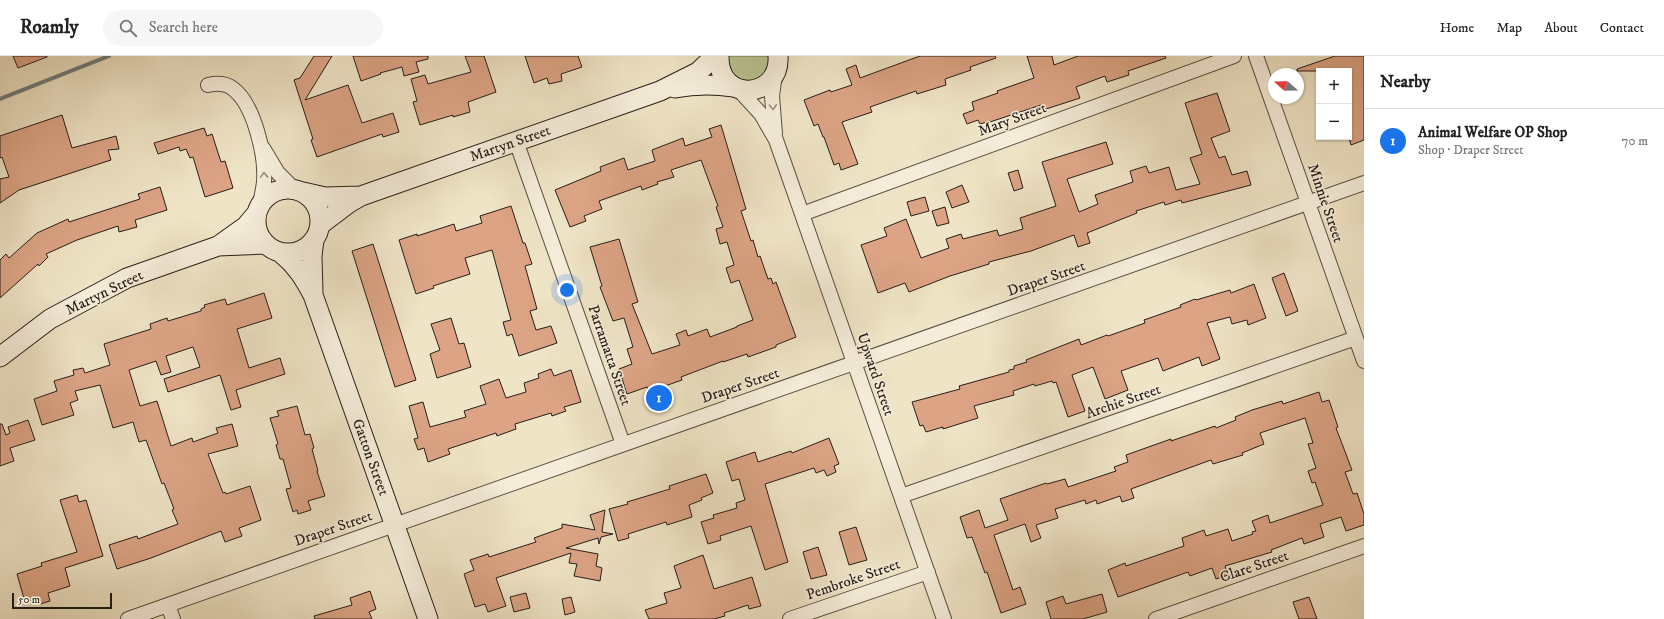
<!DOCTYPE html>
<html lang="en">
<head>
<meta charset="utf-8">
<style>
	body { margin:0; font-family:"IM FELL DW Pica",serif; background:#f6f6f6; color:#222 }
	.controls { position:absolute; right:12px; top:12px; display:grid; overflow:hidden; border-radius:0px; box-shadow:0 1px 3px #0004 }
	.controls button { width:36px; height:36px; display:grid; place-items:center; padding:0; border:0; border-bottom:1px solid #e0e0e0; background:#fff; color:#222; font:20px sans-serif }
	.compass { position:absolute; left:1268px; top:12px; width:36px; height:36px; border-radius:50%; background:#fff; box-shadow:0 1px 3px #0004; rotate:290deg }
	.scale { position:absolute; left:12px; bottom:10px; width:100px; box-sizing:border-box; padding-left:4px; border:2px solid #281d17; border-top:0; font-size:11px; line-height:14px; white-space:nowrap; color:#281d17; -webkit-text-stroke:3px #f5edda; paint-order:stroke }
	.you { position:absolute; left:567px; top:234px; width:14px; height:14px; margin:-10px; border:3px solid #fff; border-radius:50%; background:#1a73e8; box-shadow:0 0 0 6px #1a73e833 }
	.badge { display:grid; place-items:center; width:26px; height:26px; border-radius:50%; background:#1a73e8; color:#fff; font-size:13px; font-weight:700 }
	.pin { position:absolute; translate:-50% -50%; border:2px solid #fff; box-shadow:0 1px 4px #0006 }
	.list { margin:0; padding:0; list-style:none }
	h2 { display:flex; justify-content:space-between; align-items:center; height:52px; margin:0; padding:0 16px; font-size:17px }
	h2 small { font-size:13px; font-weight:400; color:#767676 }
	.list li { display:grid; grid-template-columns:26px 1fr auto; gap:12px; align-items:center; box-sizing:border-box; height:64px; padding:0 16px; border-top:1px solid #e0e0e0 }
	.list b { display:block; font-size:15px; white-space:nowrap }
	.list p { margin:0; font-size:13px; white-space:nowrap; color:#767676 }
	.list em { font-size:13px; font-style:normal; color:#767676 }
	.icon { flex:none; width:22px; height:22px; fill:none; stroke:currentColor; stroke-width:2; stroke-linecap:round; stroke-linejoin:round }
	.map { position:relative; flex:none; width:1364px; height:563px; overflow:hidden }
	header { display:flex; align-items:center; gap:24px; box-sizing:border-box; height:56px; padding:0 20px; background:#fff; border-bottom:1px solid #e0e0e0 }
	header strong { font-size:19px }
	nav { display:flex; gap:22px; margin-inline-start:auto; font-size:14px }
	.search { width:280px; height:36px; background:#f6f6f6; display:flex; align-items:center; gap:10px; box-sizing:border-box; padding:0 14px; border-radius:22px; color:#767676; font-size:15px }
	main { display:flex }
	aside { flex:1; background:#fff }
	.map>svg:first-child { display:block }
	.green { fill:#bbc493; stroke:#727055 }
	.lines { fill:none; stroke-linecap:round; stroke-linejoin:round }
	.stream { stroke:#6f7c7c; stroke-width:4 }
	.building { fill:#dca485; stroke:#281d17 }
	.street-casing { stroke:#5a4f43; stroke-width:16 }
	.secondary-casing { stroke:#281d17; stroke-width:21 }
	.street { stroke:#f5edda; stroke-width:14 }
	.secondary { stroke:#f5edda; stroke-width:19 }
	.oneway { stroke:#998f82 }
	.labels { text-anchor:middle; stroke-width:3; stroke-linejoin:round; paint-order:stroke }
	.street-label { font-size:15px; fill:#281d17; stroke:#f5edda }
</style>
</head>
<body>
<header>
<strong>Roamly</strong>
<div class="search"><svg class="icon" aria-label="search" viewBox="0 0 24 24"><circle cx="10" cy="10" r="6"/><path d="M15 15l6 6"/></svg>Search here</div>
<nav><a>Home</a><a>Map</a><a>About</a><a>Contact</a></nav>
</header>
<main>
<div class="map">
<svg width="1364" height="563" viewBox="0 0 1364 563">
	<rect width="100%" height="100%" fill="#efe4c6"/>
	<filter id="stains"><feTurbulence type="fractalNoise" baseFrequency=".005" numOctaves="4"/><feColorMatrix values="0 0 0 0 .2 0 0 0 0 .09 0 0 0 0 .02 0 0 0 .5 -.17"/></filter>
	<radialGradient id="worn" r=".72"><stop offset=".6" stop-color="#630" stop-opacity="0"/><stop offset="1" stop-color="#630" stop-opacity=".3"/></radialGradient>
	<!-- green -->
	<path class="green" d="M 726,0 L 770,0 L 770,11 L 761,22 L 747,27 L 734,22 Z"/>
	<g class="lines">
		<!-- stream -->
		<path class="stream" d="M 0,43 L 109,0"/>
	</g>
	<!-- building -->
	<path class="building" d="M 13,0 L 47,0 L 47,1 L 18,12 Z
		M 314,0 L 332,0 L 305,44 L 348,29 L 362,67 L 393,57 L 399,76 L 383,81 L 382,78 L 317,101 L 311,84 L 313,83 L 294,24 L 300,22 Z
		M 353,0 L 428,0 L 428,3 L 416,6 L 419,16 L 404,20 L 402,11 L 380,17 L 381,18 L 361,25 Z
		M 465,0 L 484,0 L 496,36 L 468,46 L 470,56 L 453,61 L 453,59 L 420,69 L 413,46 L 417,45 L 411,23 L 425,19 L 428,28 L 471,16 Z
		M 525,0 L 578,0 L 582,11 L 561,18 L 562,25 L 549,28 L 547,22 L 534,27 Z
		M 920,0 L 995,0 L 996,2 L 970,11 L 971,14 L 945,23 L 946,29 L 917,38 L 916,35 L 870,51 L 872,56 L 842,66 L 858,108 L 841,114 L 839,107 L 834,109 L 824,81 L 823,81 L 818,68 L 814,70 L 804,44 L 830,34 L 831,36 L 852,29 L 846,13 L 856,9 L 860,22 Z
		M 1027,0 L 1052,0 L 1054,9 L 1078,0 L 1165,0 L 1166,2 L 1128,15 L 1129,19 L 1107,26 L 1105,20 L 1076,31 L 1080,42 L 1043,54 L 1041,49 L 990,66 L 990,65 L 980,68 L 978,64 L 967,68 L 963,58 L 974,54 L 972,46 L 998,37 L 997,35 L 1034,22 Z
		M 1335,0 L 1364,0 L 1364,84 L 1351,89 L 1349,82 L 1349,15 L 1297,15 L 1297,13 Z
		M 1217,37 L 1230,75 L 1211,82 L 1219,102 L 1225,100 L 1232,119 L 1247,115 L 1251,129 L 1182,147 L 1181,144 L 1165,149 L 1164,146 L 1136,155 L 1137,157 L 1087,177 L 1090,187 L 1078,191 L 1074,179 L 1031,195 L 989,206 L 989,208 L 950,220 L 909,236 L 905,227 L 878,237 L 861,189 L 887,180 L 884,172 L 906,163 L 921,202 L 949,192 L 946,183 L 961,178 L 963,183 L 997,174 L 999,180 L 1023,173 L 1020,162 L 1056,150 L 1042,106 L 1106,86 L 1113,108 L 1067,123 L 1079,156 L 1098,148 L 1095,139 L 1133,126 L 1130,115 L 1146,110 L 1149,117 L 1169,111 L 1176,134 L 1200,128 L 1190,102 L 1202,98 L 1185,47 Z
		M 62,59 L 72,92 L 116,80 L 119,93 L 108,94 L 111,104 L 19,134 L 0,147 L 0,123 L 9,121 L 2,101 L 0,102 L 0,80 Z
		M 721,69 L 746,153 L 741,155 L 751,185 L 753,184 L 758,201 L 760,200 L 768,223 L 771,222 L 773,228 L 776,226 L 796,281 L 776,289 L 776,291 L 748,301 L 747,298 L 723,306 L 723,305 L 681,321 L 682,324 L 665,330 L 670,344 L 653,349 L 647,331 L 627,338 L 619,313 L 632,308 L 627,293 L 633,291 L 624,262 L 613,265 L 600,231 L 602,230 L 590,191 L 619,183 L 638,246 L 632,248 L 652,298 L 680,289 L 676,278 L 686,274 L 688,280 L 707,273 L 710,281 L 737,271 L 737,270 L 753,264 L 739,224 L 731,227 L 726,212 L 734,209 L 727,186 L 720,188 L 716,173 L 723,171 L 716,151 L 718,150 L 701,104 L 671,114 L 674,121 L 657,126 L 658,128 L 642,134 L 641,130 L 599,145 L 602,153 L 584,160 L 586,165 L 570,171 L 555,134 L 601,115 L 600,111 L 624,102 L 628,114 L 655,105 L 652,94 L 683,82 L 685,90 L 712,81 L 709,73 Z
		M 204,72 L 207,80 L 212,78 L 221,106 L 225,105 L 233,132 L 205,141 L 193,101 L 190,102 L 186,93 L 180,95 L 179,91 L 158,98 L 154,87 Z
		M 1018,114 L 1023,132 L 1014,135 L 1008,117 Z
		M 962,129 L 969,146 L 952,152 L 946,136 Z
		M 160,131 L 167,154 L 135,164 L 137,171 L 119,176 L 118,170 L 77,184 L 46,198 L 48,201 L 39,210 L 38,208 L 0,242 L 0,204 L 6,198 L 9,202 L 37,177 L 68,163 L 69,166 L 140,143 L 138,138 Z
		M 925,141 L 929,155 L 911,160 L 907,146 Z
		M 511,150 L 523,187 L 525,187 L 532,208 L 525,210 L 537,253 L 530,255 L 536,274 L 551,270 L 557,287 L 519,300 L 512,278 L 507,280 L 503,266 L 511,264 L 492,194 L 465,202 L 470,218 L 433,230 L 434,232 L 416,238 L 399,184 L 417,178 L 417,180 L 454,168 L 456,175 L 482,167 L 480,160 Z
		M 945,151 L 949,167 L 937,170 L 932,155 Z
		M 373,188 L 416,324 L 395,331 L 352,195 Z
		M 1284,217 L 1298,255 L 1286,260 L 1272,222 Z
		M 1254,228 L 1266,262 L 1248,269 L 1247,264 L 1232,268 L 1230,261 L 1207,267 L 1220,303 L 1202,310 L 1199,301 L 1163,315 L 1158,302 L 1121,315 L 1128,334 L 1105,343 L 1093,311 L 1072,319 L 1085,355 L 1068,361 L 1056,326 L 1053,327 L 1052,325 L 1035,330 L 1034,328 L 1013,335 L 1014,339 L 974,350 L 978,362 L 943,373 L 943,371 L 926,376 L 923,369 L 920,370 L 912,346 L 960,333 L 959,330 L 1009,316 L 1009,314 L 1014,313 L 1014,310 L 1027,306 L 1026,304 L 1079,283 L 1081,289 L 1107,279 L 1108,280 L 1145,267 L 1144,264 L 1181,251 L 1180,249 L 1195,243 L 1196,244 L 1230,234 L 1231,237 Z
		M 264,237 L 272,262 L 237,273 L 249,312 L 280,302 L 285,318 L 236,334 L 241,351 L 231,354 L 220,319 L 168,336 L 164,323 L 200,311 L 193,291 L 166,300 L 171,316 L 161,319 L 156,305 L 129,314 L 140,350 L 157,345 L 171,390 L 192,382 L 193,386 L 218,377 L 216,372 L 232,368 L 238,390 L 208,398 L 223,437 L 225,436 L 226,438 L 250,430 L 261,464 L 239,472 L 242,480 L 225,486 L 221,475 L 151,502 L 117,513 L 109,489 L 137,480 L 138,483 L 178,468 L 172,454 L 174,453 L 164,427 L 162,428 L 146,384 L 139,386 L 133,366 L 113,372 L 100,329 L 75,335 L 78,344 L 70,347 L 74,359 L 42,369 L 34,343 L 57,335 L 54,325 L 74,319 L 73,314 L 83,312 L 85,317 L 110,309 L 104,288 L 151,273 L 150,268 L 167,262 L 168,265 L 201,255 L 201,253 L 205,251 L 204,249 L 225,243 L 227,249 Z
		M 451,262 L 459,288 L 464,287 L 471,311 L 437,322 L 430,298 L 440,294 L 431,268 Z
		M 551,313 L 554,320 L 571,314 L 581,346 L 564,351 L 566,355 L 552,360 L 551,357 L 515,368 L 516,373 L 497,380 L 496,377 L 448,393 L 450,398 L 428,406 L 424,392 L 418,394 L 414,383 L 418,382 L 409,350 L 423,346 L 430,371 L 466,361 L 464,355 L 486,348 L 480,330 L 499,323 L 506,342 L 526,336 L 524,327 L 539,322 L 538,318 Z
		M 1319,336 L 1322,346 L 1329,344 L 1338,371 L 1336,372 L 1352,414 L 1345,416 L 1353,438 L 1357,437 L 1364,458 L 1364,469 L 1346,475 L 1341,461 L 1320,468 L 1324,481 L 1304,488 L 1302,482 L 1271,494 L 1272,496 L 1225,510 L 1228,519 L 1216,523 L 1212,512 L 1190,520 L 1188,516 L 1118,541 L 1108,514 L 1125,507 L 1126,510 L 1184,490 L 1182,482 L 1204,474 L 1206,480 L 1228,473 L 1232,485 L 1253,478 L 1252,476 L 1256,475 L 1252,465 L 1268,459 L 1270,467 L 1323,449 L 1315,426 L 1312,427 L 1308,415 L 1316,412 L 1308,388 L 1313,387 L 1305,362 L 1260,377 L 1264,388 L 1242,397 L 1243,399 L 1213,408 L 1211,404 L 1131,433 L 1134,442 L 1122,446 L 1120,440 L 1097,448 L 1096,444 L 1086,448 L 1085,444 L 1055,453 L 1058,462 L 1036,469 L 1041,482 L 1031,486 L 1025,468 L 994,479 L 1013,534 L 1020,531 L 1026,548 L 1001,557 L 987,516 L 985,517 L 972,481 L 967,482 L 960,461 L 979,454 L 985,472 L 1008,464 L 1000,443 L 1046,427 L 1047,428 L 1065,423 L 1068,431 L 1116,415 L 1114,411 L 1128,406 L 1126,399 L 1171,383 L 1171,385 L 1215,370 L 1216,372 L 1236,364 L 1235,361 L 1252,354 L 1282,345 L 1283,348 Z
		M 297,350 L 305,379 L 310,378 L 314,392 L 312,393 L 318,415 L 317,415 L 325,440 L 308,445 L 311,454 L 298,458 L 297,454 L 293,456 L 286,433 L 291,432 L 283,403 L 280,403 L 276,389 L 278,388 L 270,362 L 279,360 L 277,355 Z
		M 28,364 L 35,384 L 10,392 L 14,405 L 0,410 L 0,368 L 2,368 L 6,379 L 10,377 L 8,371 Z
		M 829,382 L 839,408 L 834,410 L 836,416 L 827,420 L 824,414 L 816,417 L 814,412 L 765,428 L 788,506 L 765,514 L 751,470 L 720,480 L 721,484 L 708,488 L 701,466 L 714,462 L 713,459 L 737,452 L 736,447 L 745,444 L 739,423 L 732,425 L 726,406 L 755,396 L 758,406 L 791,395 L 792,397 Z
		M 706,418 L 713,437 L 701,442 L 702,444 L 689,449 L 692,461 L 667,469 L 666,466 L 628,478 L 629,482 L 618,485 L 609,453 L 628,448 L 627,446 L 670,433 L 669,430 Z
		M 77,439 L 79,446 L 86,444 L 103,500 L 65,512 L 70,530 L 48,537 L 50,545 L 40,548 L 38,542 L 25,546 L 17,518 L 42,510 L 41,507 L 77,496 L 60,444 Z
		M 605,454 L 602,476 L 613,478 L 601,481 L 599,488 L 598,482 L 566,492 L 598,498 L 596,510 L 602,512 L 600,525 L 574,520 L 577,508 L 569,507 L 571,497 L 496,522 L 506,550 L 488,556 L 485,548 L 475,551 L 464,518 L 474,514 L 470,504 L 488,498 L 489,501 L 536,486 L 534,482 L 562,472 L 562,468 L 595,474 L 590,459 Z
		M 856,471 L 867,504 L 849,509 L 839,476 Z
		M 818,491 L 827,519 L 811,523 L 803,496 Z
		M 703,499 L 714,533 L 752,521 L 761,550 L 749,553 L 748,549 L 724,557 L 725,560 L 714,563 L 649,563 L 645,554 L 667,547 L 664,537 L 681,532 L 674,510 Z
		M 370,535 L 376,553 L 369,556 L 372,563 L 315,563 L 314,560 L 352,549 L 350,542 Z
		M 526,537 L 530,552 L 514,556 L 510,541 Z
		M 1102,538 L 1107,556 L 1083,563 L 1051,563 L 1046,546 L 1063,540 L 1066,548 Z
		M 571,541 L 575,556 L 565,559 L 562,543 Z
		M 1309,541 L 1317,563 L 1299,563 L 1293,546 Z"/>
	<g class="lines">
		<defs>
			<path id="street" d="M 1256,0 L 1364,305
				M 208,29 C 217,27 225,27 232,32 C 254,47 266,100 264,126 C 263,134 261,142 260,150
				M 739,34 L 761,58 L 776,84 L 944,563
				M 775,78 L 772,40 L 775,18
				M 516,85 L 623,388
				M 263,92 L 278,117 L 294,133
				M 802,158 L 1234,0
				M 901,440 L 1356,282
				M 168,549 L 173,563
				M 128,563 L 1364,127
				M 790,563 L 928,516
				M 1156,563 L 1364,490"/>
			<path id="secondary" d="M 719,0 C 718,48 781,43 778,0
				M 675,32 C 695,28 714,28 734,31
				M256 165a32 32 0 1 1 64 0a32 32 0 1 1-64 0Z
				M 303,136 L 325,141 L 360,140
				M 320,169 L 349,147 L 361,140 L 660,35 L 698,16 L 715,0
				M 218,190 L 246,170 L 257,157
				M 281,197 C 296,209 304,222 313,239 L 428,563
				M 313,236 L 312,200 L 314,184
				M 0,301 L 50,263 L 127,222 L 218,190 L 266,188"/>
		</defs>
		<!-- street casing -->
		<use href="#street" class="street-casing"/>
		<!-- secondary casing -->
		<use href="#secondary" class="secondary-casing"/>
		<!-- street -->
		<use href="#street" class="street"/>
		<!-- secondary -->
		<use href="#secondary" class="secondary"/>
	</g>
	<!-- one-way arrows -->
	<defs><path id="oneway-chevron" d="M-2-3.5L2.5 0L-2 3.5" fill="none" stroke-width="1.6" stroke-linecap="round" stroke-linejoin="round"/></defs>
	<g class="oneway">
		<use href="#oneway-chevron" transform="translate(773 51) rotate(87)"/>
		<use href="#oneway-chevron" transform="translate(264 119) rotate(-92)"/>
	</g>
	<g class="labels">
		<!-- street labels -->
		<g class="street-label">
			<text transform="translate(1012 63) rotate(-20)" y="5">Mary Street</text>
			<text transform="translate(510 87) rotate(-19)" y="5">Martyn Street</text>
			<text transform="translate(1326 147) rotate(71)" y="5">Minnie Street</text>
			<text transform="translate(1046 222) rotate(-19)" y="5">Draper Street</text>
			<text transform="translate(104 236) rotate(-26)" y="5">Martyn Street</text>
			<text transform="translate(610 299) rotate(71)" y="5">Parramatta Street</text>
			<text transform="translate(876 318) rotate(71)" y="5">Upward Street</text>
			<text transform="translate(740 329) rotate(-19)" y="5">Draper Street</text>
			<text transform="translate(1123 345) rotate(-19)" y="5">Archie Street</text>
			<text transform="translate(371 401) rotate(70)" y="5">Gatton Street</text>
			<text transform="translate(333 472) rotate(-19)" y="5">Draper Street</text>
			<text transform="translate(1254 510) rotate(-19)" y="5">Clare Street</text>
			<text transform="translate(853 523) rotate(-19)" y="5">Pembroke Street</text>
		</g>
	</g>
	<rect width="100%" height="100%" filter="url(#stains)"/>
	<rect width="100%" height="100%" fill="url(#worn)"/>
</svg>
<div class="controls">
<button>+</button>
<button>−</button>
</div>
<svg class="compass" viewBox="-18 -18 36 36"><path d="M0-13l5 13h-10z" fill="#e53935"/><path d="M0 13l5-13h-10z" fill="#767676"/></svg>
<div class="scale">50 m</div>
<div class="you"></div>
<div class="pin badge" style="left:659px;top:342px">1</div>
</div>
<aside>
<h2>Nearby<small></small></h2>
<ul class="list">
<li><span class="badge">1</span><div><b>Animal Welfare OP Shop</b><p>Shop · Draper Street</p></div><em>70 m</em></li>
</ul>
</aside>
</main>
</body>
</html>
